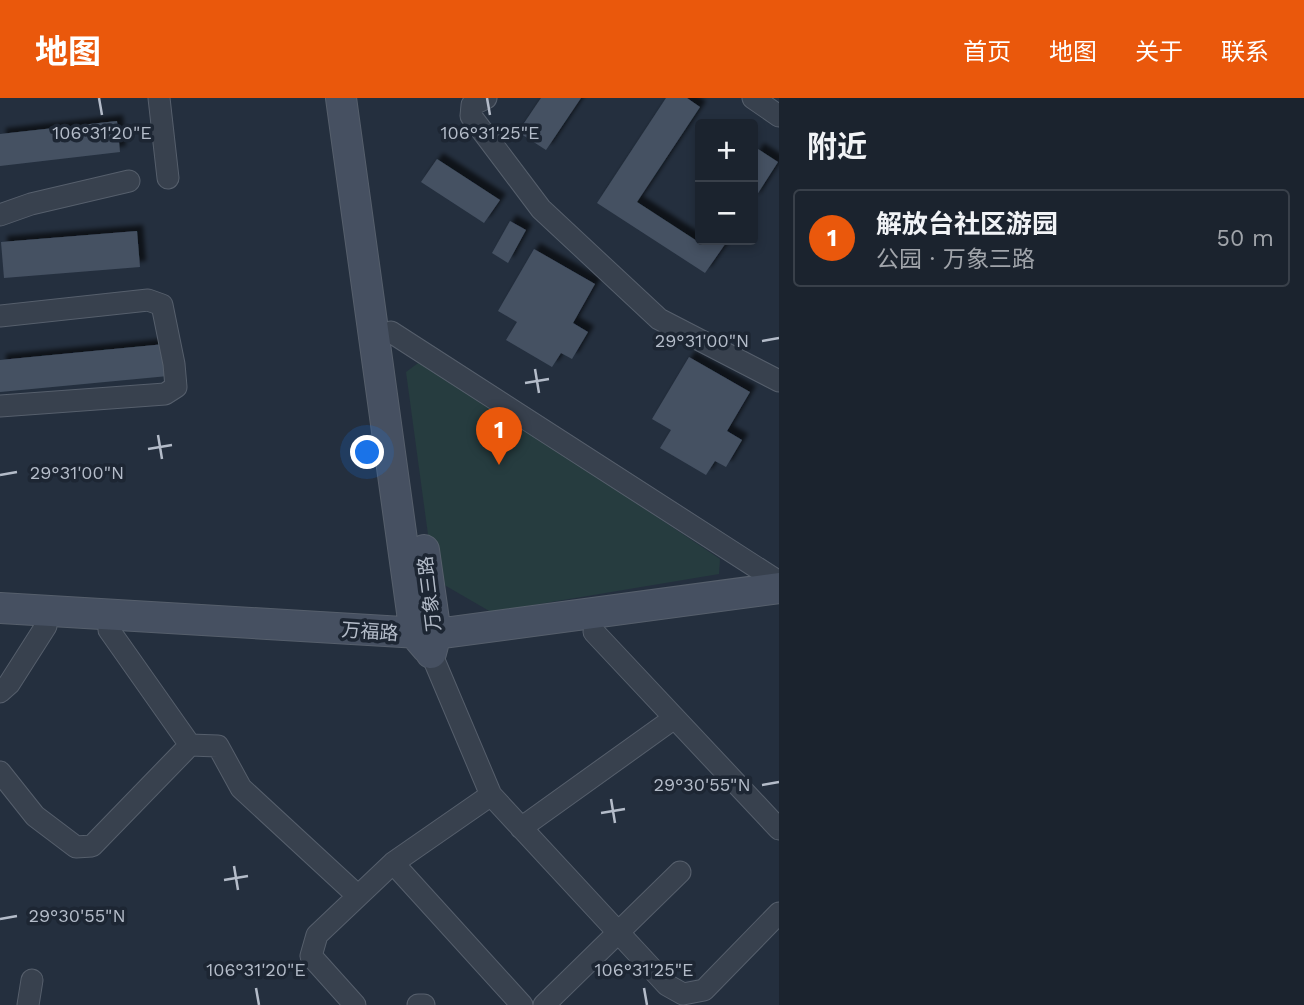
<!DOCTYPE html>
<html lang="zh">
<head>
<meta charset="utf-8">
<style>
	body { margin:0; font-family:"Work Sans","Noto Sans SC",sans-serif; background:#282f3a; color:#f1f3f6 }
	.controls { position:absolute; right:21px; top:21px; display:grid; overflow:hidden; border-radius:7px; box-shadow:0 4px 10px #0003 }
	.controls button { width:63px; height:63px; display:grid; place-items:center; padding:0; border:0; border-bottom:2px solid #39404a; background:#1b232e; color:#f1f3f6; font:35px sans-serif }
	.you { position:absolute; left:368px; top:355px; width:24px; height:24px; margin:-18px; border:5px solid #fff; border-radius:50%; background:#1a73e8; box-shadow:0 0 0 10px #1a73e833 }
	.badge { display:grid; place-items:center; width:46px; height:46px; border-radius:50%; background:#ea580c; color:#fff; font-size:23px; font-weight:700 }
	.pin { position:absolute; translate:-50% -58px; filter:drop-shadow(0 2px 4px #0008) }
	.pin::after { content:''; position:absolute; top:37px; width:24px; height:21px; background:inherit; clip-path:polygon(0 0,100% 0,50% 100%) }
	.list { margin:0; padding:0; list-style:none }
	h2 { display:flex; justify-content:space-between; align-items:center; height:91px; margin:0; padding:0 28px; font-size:30px }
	h2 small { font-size:23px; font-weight:400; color:#a0a4aa }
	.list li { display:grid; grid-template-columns:46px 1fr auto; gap:21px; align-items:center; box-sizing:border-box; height:98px; margin:0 14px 14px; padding:0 14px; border:2px solid #39404a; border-radius:7px }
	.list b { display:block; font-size:26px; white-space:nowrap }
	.list p { margin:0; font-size:23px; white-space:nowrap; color:#a0a4aa }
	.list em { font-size:23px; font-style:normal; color:#a0a4aa }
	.map { position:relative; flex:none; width:779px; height:907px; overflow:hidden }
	header { display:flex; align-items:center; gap:42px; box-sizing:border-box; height:98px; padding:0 35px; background:#ea580c; color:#fff }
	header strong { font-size:33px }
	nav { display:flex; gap:38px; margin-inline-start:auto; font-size:24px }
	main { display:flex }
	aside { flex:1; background:#1b232e }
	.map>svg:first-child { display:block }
	.green { fill:#263c3f }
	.building { fill:#455162; filter:url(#shadow) }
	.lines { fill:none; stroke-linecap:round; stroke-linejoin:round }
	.street-casing { stroke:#565f6c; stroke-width:23 }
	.secondary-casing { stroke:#565f6c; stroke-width:32 }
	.street { stroke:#38414e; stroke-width:21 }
	.secondary { stroke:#465061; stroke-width:30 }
	.ticks { fill:none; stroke:#b4bcc9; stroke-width:2.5 }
	.labels { text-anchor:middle; stroke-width:7; stroke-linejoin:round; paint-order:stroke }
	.street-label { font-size:19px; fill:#b4bcc9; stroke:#1d2633 }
	.ticks-label { font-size:18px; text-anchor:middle; fill:#b4bcc9; stroke:#1d2633; stroke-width:7; stroke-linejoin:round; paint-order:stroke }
</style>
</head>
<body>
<header>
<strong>地图</strong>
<nav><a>首页</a><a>地图</a><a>关于</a><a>联系</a></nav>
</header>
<main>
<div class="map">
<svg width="779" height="907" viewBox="0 0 779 907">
	<defs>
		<filter id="shadow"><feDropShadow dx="6" dy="-6" stdDeviation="2" flood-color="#0009"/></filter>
	</defs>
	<rect width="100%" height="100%" fill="#242f3e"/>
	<!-- green -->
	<path class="green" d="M 422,262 L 720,461 L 719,476 L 491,514 L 434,481 L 406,274 Z"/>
	<!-- building -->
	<path class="building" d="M 541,0 L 581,0 L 546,52 L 518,34 Z
		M 666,0 L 687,0 L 700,9 L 637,104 L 697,143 L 700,138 L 700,142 L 728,142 L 705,175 L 597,105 Z
		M 117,23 L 120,54 L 0,68 L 0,36 Z
		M 758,51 L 778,64 L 753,103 L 753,59 Z
		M 437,61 L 500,102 L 484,125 L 421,84 Z
		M 510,123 L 526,132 L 508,165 L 492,155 Z
		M 137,133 L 140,169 L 4,180 L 1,144 Z
		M 534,151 L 595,186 L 573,225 L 588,234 L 572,261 L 561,255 L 552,269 L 506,242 L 517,224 L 498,213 Z
		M 165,246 L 168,278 L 0,294 L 0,262 Z
		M 689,259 L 750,294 L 727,333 L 742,342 L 726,369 L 715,363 L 706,377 L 660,350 L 671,332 L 652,321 Z"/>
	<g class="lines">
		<defs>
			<path id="street" d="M 159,0 L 168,80
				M 486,0 L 472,7 L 471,18 L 541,111 L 659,221 L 779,283
				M 753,0 L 779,18
				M 0,117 L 31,106 L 129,83
				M 0,218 L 148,202 L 162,207 L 174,266 L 176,289 L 165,296 L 0,308
				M 391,234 L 779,484
				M 109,532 L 190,647
				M 594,534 L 779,731
				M 431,555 L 491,697 L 667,887 L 683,896 L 704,892 L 779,815
				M 0,594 L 9,586 L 46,528
				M 0,674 L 35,718 L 76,749 L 92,748 L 190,647 L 218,648 L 241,690 L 358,798
				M 521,730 L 673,621
				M 393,765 L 522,907
				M 28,907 L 32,882
				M 355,907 L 311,858 L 317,837 L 393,765 L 491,697
				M 418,907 L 424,907
				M 544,907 L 680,774"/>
			<path id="secondary" d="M 341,0 L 415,536 L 427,550
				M 424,452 L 436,536 L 431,555
				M 0,510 L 436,536 L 779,490"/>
		</defs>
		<!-- street casing -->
		<use href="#street" class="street-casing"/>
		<!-- secondary casing -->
		<use href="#secondary" class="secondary-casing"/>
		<!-- street -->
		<use href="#street" class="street"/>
		<!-- secondary -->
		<use href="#secondary" class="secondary"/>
	</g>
	<!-- ticks -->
	<path class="ticks" d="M 99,0 L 102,17M 487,0 L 490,17M 762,243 L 779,240M 535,271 L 539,295M 525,285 L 549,281M 158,337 L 162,361M 148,351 L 172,347M 0,377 L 17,374M 762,687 L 779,684M 611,701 L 615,725M 601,715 L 625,711M 234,768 L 238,792M 224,782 L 248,778M 0,821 L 17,818M 256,890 L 259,907M 644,890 L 647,907"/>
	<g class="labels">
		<!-- street labels -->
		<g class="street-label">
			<text transform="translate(429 496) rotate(-97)" y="7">万象三路</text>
			<text transform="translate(370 533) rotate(4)" y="7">万福路</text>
		</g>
	</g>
	<g class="ticks-label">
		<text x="102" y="41">106°31'20"E</text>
		<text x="490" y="41">106°31'25"E</text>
		<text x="702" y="249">29°31'00"N</text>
		<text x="77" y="381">29°31'00"N</text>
		<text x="702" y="693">29°30'55"N</text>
		<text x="77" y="824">29°30'55"N</text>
		<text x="256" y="878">106°31'20"E</text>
		<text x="644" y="878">106°31'25"E</text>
	</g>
</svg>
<div class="controls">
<button>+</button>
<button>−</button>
</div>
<div class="you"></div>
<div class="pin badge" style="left:499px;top:367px">1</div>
</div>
<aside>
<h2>附近<small></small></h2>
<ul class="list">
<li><span class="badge">1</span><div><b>解放台社区游园</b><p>公园 · 万象三路</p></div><em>50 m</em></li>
</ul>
</aside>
</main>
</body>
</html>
